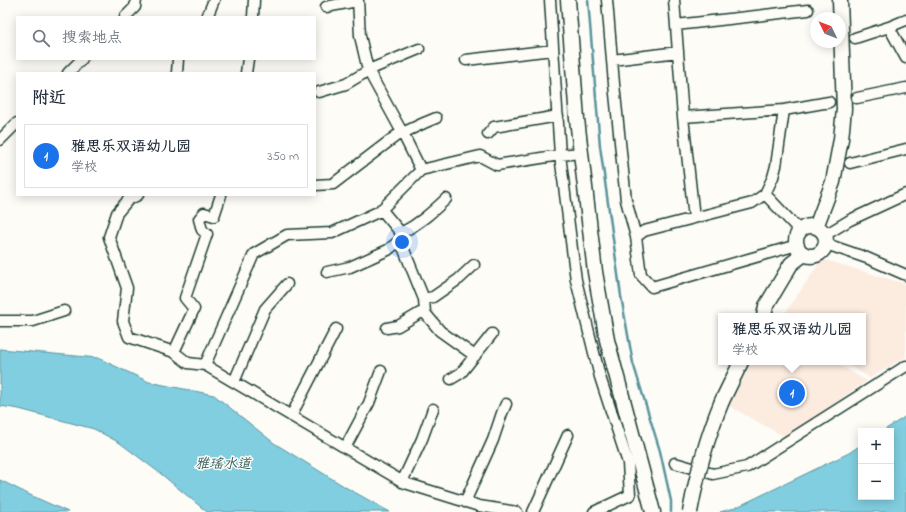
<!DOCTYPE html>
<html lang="zh">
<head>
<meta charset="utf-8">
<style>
	body { margin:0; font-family:"Indie Flower","LXGW WenKai TC",sans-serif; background:#f2f2f3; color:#1f2937 }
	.controls { position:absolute; right:12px; bottom:12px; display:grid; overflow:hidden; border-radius:0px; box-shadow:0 2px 10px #0003 }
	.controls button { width:36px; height:36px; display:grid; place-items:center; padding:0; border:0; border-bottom:1px solid #e0e1e3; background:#fff; color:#1f2937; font:20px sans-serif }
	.compass { position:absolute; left:810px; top:12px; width:36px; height:36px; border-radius:50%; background:#fff; box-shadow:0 2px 10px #0003; rotate:313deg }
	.you { position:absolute; left:402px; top:242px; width:14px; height:14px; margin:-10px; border:3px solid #fff; border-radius:50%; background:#1a73e8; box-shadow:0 0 0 6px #1a73e833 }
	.badge { display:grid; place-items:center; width:26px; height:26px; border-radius:50%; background:#1a73e8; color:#fff; font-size:13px; font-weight:700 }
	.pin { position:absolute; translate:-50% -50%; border:2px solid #fff; box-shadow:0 1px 4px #0006 }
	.popup { position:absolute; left:718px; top:313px; width:148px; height:52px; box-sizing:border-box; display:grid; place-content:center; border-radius:0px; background:#fff; filter:drop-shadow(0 1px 3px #0005); font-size:13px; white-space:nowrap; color:#747a83 }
	.popup b { font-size:15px; color:#1f2937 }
	.popup::after { content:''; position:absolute; left:50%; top:100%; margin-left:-8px; border:8px solid transparent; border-top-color:#fff }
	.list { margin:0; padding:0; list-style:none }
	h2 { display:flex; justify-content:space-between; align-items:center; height:52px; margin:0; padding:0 16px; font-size:17px }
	h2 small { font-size:13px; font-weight:400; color:#747a83 }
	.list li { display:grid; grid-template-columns:26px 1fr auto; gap:12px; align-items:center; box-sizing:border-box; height:64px; margin:0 8px 8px; padding:0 8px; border:1px solid #e0e1e3; border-radius:0px }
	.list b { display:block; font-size:15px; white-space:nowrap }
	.list p { margin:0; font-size:13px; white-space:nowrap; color:#747a83 }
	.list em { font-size:13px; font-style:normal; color:#747a83 }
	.icon { flex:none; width:22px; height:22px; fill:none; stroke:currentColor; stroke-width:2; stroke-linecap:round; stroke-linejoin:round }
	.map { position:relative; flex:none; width:906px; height:512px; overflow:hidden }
	.search { position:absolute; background:#fff; box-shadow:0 2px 10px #0003; left:16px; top:16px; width:300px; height:44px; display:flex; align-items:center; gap:10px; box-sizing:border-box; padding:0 14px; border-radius:0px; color:#747a83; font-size:15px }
	.panel { position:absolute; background:#fff; box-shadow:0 2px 10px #0003; left:16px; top:72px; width:300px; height:124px; border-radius:0px }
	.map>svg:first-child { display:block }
	.built { fill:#fcece0 }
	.water { fill:#81cee0; stroke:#5a949b }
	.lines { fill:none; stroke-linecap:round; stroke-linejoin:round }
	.stream { stroke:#5a949b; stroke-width:2.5 }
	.street-casing { stroke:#1f3d34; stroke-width:13 }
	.secondary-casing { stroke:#1f3d34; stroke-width:17 }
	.street { stroke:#fdfcf7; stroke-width:10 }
	.secondary { stroke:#fdfcf7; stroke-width:14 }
	.secondary-bridge-casing { stroke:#1f3d34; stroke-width:17; stroke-linecap:butt }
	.secondary-bridge { stroke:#fdfcf7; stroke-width:14 }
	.labels { text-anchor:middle; stroke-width:3; stroke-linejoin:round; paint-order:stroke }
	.water-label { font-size:14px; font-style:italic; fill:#38615f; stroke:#fdfcf7 }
</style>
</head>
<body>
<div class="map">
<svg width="906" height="512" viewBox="0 0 906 512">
	<rect width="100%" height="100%" fill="#fdfcf7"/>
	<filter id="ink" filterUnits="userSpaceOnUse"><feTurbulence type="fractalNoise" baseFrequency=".025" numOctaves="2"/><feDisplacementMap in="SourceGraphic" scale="8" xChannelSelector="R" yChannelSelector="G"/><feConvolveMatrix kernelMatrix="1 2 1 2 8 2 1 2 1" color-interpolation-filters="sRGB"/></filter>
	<g filter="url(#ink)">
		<!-- built -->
		<path class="built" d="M 822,259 L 906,284 L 906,357 L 870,378 L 844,362 L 863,362 L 863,316 L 783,316 Z
			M 751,362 L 834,362 L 867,381 L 785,437 L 729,406 Z"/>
		<!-- water -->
		<path class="water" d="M 0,349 L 98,358 L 149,382 L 214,395 L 274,443 L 347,488 L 390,512 L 207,512 L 161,474 L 120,443 L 94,429 L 19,409 L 0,406 Z
			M 906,416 L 906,512 L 720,512 L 735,508 L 849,453 L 861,445 L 861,497 L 891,497 L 891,431 L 883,431 Z
			M 0,480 L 30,495 L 68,512 L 0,512 Z"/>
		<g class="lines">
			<!-- stream -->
			<path class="stream" d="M 588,0 L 600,146 L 621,296 L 633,363 L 660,451 L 671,501 L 671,512"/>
			<defs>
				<path id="street" d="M 358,0 L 360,36 L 368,70 L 403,134 L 421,170
					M 550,0 L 560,155 L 576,280 L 600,377 L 628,463 L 630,495 L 594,512
					M 607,0 L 614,84 L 626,200 L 636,237
					M 674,0 L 683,117 L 694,218
					M 326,7 L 357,1 L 358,0
					M 125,17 L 135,7 L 136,0
					M 207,17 L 214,0
					M 253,17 L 254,0
					M 906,20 L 889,27 L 906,58
					M 676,25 L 808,10
					M 855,38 L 889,27
					M 466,60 L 553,50
					M 612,60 L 678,52
					M 68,73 L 82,59
					M 177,73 L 178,59
					M 246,73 L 248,59
					M 319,92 L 346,84 L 371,69 L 419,49
					M 857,98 L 906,88
					M 683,117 L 784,110
					M 488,134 L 494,127 L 558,116
					M 0,140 L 17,123
					M 850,163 L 906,149
					M 315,185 L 333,184 L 396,136 L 424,123 L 436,118
					M 765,194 L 800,231
					M 138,195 L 128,200 L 117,213 L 109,237 L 127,288 L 123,321 L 129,337 L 174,352 L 188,363 L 205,365 L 405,483 L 479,506 L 517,512
					M 381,209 L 401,233 L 400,240 L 424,299 L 425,313 L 440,331 L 475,356
					M 401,233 C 419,224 431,213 446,199
					M 825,235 L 850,220 L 906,194
					M 826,244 L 867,258 L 906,275
					M 797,245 L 652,287 L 641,275 L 636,237 L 644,231 L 752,203 L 765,194 L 773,177 L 776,166 L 784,110 L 829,102 L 827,103
					M 327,272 L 350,267 L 388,250 L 400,240
					M 424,299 L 433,297 L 459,279 L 474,265
					M 0,321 L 33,321 L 64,311
					M 387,328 L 398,326 L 420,313 L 425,313
					M 174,352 L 194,309 L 185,298 L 207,234 L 202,230 L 199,219 L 204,213 L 214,216 L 221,195
					M 205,365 L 254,254 L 287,235 L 332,233 L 380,211 L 421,170 L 480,156 L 497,165 L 560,155 L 581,153
					M 451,379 L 461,373 L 492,334
					M 234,382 L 265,309 L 287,284
					M 291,416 L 336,329
					M 345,448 L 369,403 L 381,371
					M 675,463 L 713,474 L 747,467 L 906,366
					M 402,482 L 422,439 L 433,409
					M 465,502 L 493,440 L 502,413 L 506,404
					M 533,512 L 568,435"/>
				<path id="secondary" d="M 568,0 L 577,119 L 595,272 L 607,340 L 653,512
					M796 241a15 15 0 1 1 30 0a15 15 0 1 1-30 0Z
					M 816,227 L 833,182 L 841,139 L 844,109 L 840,0
					M 764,316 L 766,306 L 791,264 L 804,254
					M 722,401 L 741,362"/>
			</defs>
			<!-- street casing -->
			<use href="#street" class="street-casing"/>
			<!-- secondary casing -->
			<use href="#secondary" class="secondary-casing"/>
			<!-- street -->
			<use href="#street" class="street"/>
			<!-- secondary -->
			<use href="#secondary" class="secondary"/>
			<defs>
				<path id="secondary-bridge" d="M 690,512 C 697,474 707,437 722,401"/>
			</defs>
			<!-- secondary-bridge casing -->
			<use href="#secondary-bridge" class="secondary-bridge-casing"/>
			<!-- secondary-bridge -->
			<use href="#secondary-bridge" class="secondary-bridge"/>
		</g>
	</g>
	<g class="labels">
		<!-- water labels -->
		<g class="water-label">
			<text x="223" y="468">雅瑶水道</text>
		</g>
	</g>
</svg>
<div class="controls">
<button>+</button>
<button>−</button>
</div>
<svg class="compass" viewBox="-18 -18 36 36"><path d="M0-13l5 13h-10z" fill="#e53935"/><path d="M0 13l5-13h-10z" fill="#747a83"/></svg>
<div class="you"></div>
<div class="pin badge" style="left:792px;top:393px">1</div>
<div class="popup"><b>雅思乐双语幼儿园</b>学校</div>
<div class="search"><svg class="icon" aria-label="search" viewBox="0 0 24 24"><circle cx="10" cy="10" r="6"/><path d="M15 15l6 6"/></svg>搜索地点</div>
<section class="panel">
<h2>附近<small></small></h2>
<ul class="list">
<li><span class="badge">1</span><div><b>雅思乐双语幼儿园</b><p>学校</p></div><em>350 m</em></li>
</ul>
</section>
</div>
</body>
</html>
